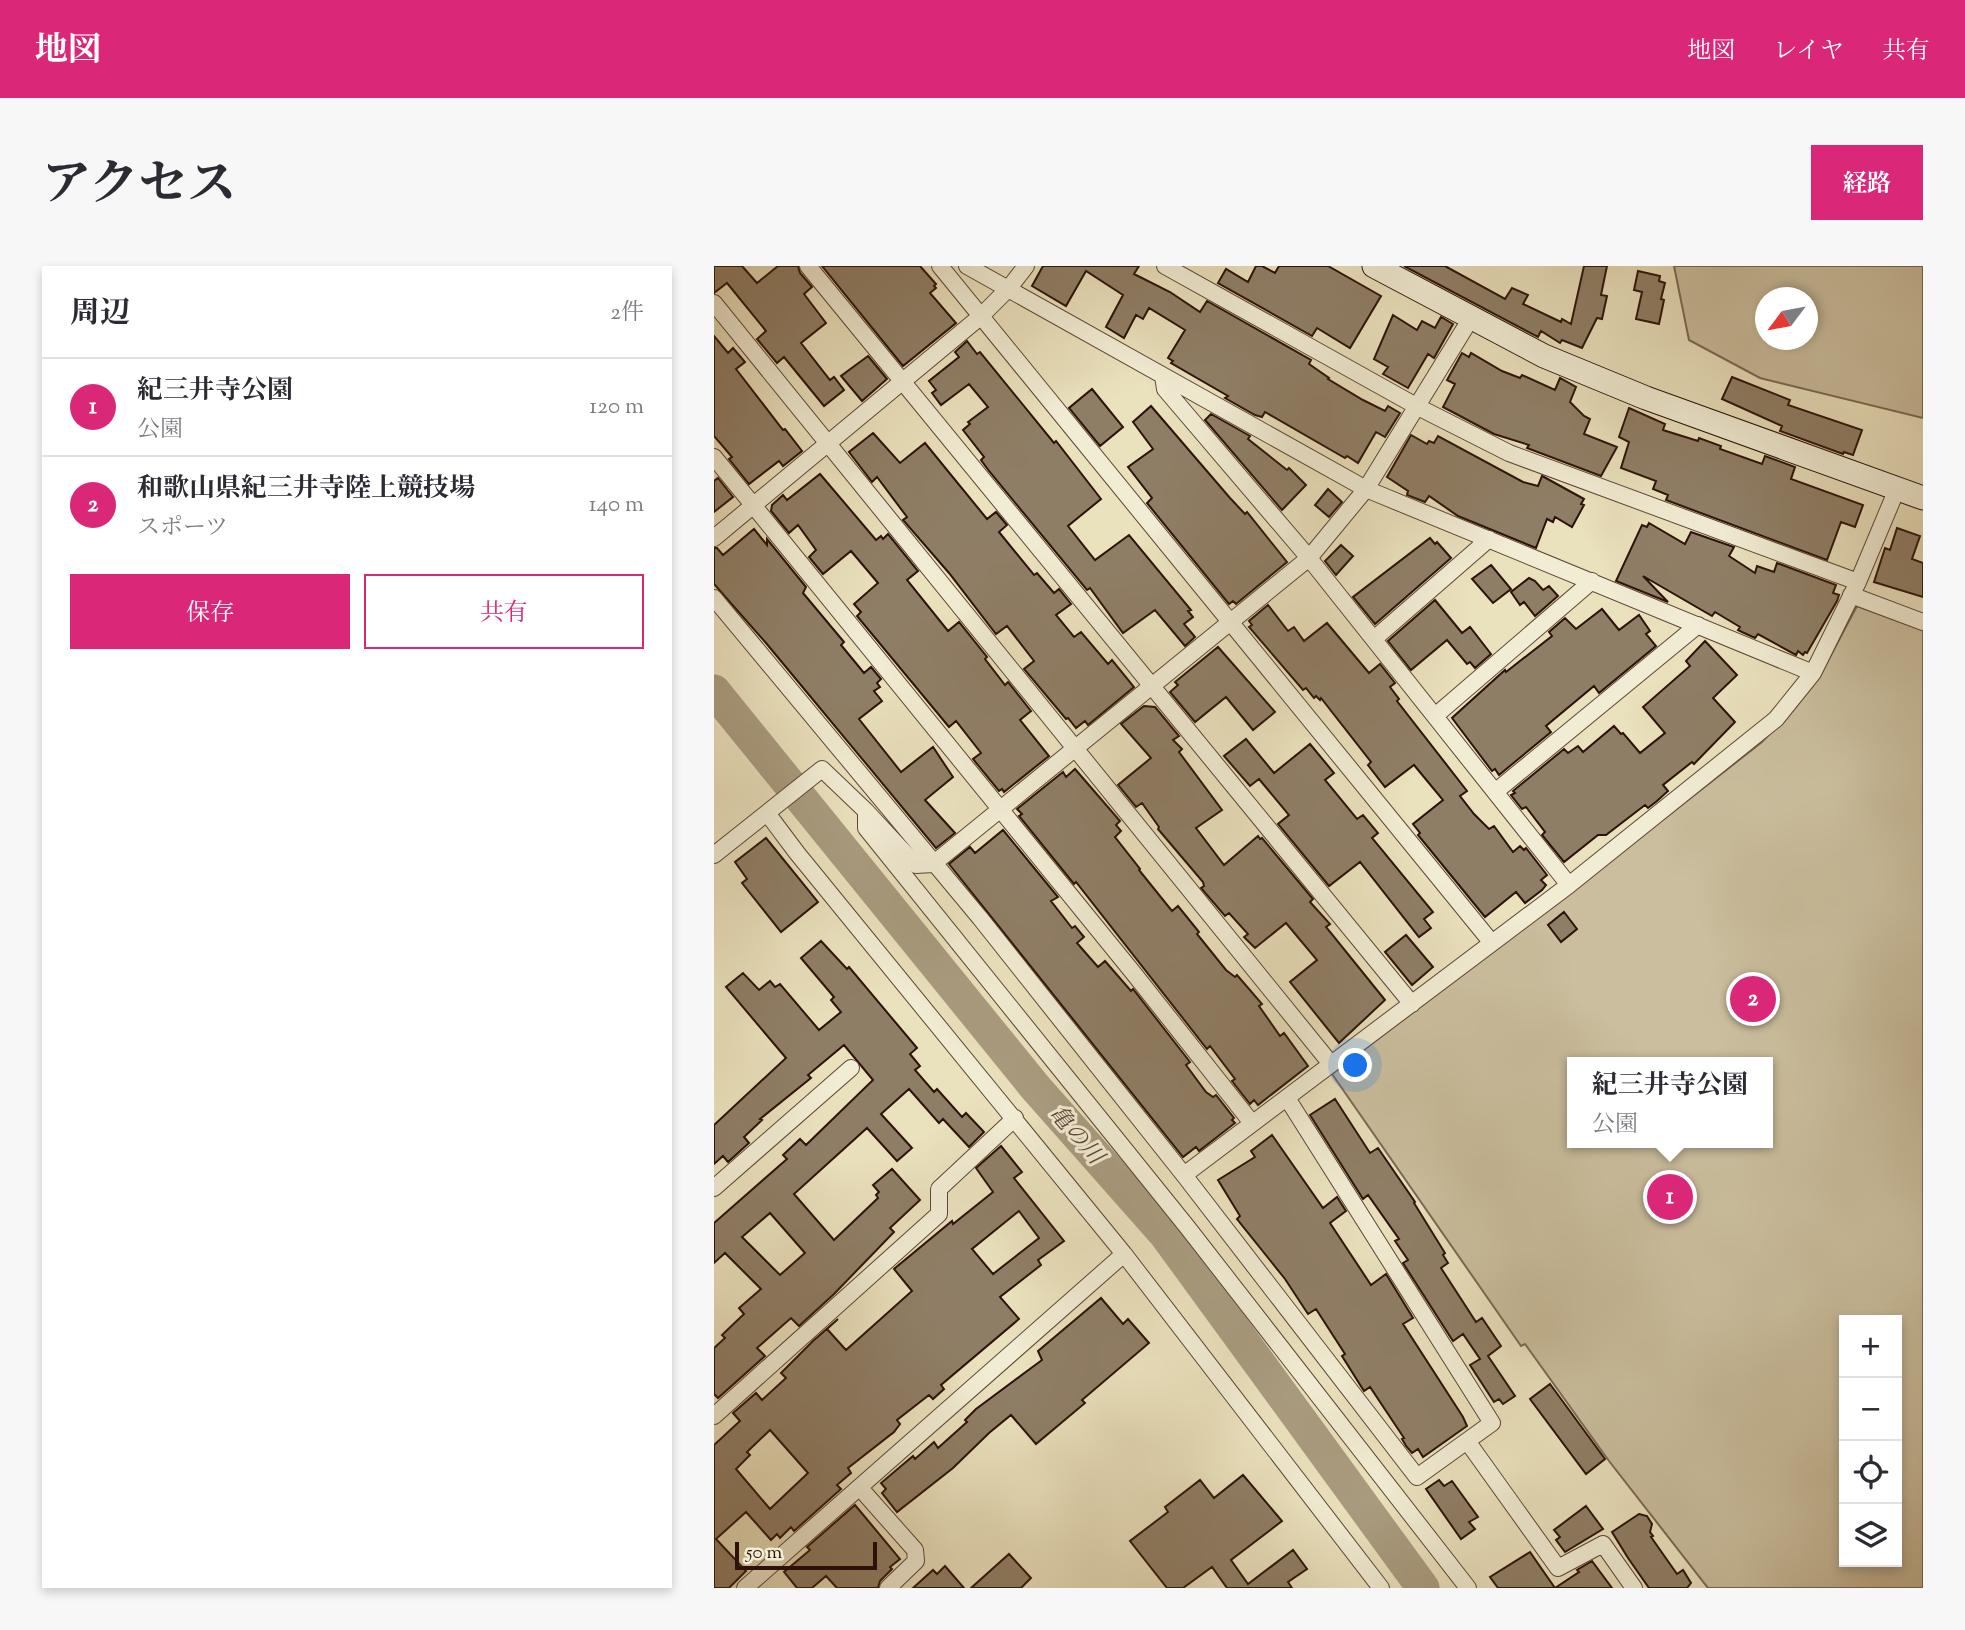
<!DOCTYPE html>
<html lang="ja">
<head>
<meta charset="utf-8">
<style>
	body { margin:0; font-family:"Sorts Mill Goudy","Noto Serif JP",serif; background:#f7f7f7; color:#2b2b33 }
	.controls { position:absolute; right:21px; bottom:21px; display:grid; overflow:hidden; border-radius:0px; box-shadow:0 4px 10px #0003 }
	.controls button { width:63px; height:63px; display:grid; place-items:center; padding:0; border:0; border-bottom:2px solid #e1e1e2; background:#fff; color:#2b2b33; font:35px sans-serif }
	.compass { position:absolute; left:1041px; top:21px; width:63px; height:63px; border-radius:50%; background:#fff; box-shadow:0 4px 10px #0003; rotate:238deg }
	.scale { position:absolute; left:21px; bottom:18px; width:142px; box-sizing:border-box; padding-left:7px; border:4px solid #2c1208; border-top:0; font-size:19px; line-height:24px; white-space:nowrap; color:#2c1208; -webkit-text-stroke:5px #f1ecd4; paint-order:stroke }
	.you { position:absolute; left:642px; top:800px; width:24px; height:24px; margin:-18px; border:5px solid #fff; border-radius:50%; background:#1a73e8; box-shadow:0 0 0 10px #1a73e833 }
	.badge { display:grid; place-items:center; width:46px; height:46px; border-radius:50%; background:#db2777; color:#fff; font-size:23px; font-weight:700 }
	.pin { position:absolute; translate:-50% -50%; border:4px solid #fff; box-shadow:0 2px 7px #0006 }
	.popup { position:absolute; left:853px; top:791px; width:206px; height:91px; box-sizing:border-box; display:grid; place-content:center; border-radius:0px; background:#fff; filter:drop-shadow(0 2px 5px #0005); font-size:23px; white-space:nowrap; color:#7c7c81 }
	.popup b { font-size:26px; color:#2b2b33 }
	.popup::after { content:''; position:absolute; left:50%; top:100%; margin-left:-14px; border:14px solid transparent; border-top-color:#fff }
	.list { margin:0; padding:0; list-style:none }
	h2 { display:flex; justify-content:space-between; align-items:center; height:91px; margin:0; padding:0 28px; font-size:30px }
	h2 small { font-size:23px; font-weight:400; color:#7c7c81 }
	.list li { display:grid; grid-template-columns:46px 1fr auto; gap:21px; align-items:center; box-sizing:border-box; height:98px; padding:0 28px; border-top:2px solid #e1e1e2 }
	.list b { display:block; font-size:26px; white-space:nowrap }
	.list p { margin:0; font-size:23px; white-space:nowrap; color:#7c7c81 }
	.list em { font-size:23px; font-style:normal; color:#7c7c81 }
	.actions { display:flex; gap:14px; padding:21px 28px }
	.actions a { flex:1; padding:16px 0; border:2px solid #db2777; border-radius:0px; text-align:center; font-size:24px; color:#db2777 }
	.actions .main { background:#db2777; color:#fff }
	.icon { flex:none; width:38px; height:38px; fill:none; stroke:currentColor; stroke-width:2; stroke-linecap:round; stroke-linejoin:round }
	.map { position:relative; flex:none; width:1209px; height:1322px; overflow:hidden; border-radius:0px }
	header { display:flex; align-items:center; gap:42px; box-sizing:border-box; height:98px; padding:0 35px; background:#db2777; color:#fff }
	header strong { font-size:33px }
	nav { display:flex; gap:38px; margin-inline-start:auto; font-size:24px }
	.intro { display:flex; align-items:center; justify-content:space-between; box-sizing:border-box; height:168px; padding:0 42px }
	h1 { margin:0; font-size:49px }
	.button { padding:18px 32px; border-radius:0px; background:#db2777; color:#fff; font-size:24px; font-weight:700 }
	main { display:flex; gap:42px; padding:0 42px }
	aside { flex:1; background:#fff; border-radius:0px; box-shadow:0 4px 10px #0003 }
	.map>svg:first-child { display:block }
	.green { fill:#cabe9e; stroke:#7b6853; stroke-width:2; fill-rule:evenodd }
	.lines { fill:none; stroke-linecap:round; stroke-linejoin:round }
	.river { stroke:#a99b7f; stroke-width:33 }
	.building { fill:#8f7e66; stroke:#2c1208; stroke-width:2; fill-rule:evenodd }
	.street-casing { stroke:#5c4635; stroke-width:18 }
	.secondary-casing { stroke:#2c1208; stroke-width:25 }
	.street { stroke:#f1ecd4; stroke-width:16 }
	.secondary { stroke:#f1ecd4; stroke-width:23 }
	.labels { text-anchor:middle; stroke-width:6; stroke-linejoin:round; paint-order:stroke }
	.water-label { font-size:23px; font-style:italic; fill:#5e4938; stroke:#f1ecd4 }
</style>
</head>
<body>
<header>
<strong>地図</strong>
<nav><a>地図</a><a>レイヤ</a><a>共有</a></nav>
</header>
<div class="intro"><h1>アクセス</h1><a class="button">経路</a></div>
<main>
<aside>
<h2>周辺<small>2件</small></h2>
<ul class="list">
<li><span class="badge">1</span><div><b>紀三井寺公園</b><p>公園</p></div><em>120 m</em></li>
<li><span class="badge">2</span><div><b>和歌山県紀三井寺陸上競技場</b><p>スポーツ</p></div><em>140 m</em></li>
</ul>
<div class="actions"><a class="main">保存</a><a>共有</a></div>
</aside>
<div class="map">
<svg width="1209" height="1322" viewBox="0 0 1209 1322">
	<rect width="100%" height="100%" fill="#eae1bd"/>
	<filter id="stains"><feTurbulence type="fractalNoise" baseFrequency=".00286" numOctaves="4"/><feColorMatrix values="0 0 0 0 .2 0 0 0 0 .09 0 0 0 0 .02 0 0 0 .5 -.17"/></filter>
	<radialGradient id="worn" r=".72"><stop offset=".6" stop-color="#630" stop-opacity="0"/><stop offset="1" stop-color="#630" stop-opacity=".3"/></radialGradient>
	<!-- green -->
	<path class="green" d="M 960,0 L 1209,0 L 1209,152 L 1046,112 L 975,74 ZM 1052,32 L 1094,32 L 1094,74 L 1052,74 Z
		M 1143,340 L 1209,364 L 1209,1322 L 994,1322 L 895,1195 L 811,1078 L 807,1080 L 618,808 L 845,635 L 1048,476 L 1081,441 L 1107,408 ZM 858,796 L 1054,796 L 1054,877 L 858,877 ZM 1130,1054 L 1183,1054 L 1183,1296 L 1130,1296 Z"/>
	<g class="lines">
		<!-- river -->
		<path class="river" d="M 0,425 L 321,821 L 451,968 L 709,1322"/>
	</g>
	<!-- building -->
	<path class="building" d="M 0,0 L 28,0 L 43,17 L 64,0 L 84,0 L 86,7 L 98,21 L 90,28 L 112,57 L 87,77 L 116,114 L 120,111 L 130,124 L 110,140 L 70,91 L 63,97 L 43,73 L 52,65 L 13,17 L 0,27 Z
		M 108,0 L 206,0 L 222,18 L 220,20 L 222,22 L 216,27 L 242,57 L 189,100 Z
		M 329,0 L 425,0 L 420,8 L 456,26 L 486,46 L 493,35 L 597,94 L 595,98 L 615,112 L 614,113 L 649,134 L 671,145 L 674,140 L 686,147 L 671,171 L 662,166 L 644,197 L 633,190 L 631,192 L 551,146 L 548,151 L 541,149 L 511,132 L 514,130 L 457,97 L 459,95 L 454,92 L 471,64 L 435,42 L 429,53 L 422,49 L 410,72 L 392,61 L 409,29 L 372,5 L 352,40 L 318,20 Z
		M 542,0 L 548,0 L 561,7 L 565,0 L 614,0 L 667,30 L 636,82 L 603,62 L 598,70 L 504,17 L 512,3 L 534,16 Z
		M 690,0 L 731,0 L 791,33 L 798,22 L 814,29 L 809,38 L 847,56 L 848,53 L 857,58 L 870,0 L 893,0 L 887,29 L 893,30 L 888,53 L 883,52 L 868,82 L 848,74 L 846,77 L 827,65 L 824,71 Z
		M 924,5 L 946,10 L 945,15 L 951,17 L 947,33 L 950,34 L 945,58 L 922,53 L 928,26 L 920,24 Z
		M 679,49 L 703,64 L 708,55 L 721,62 L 727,51 L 739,58 L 720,92 L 714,88 L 694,122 L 669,108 L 674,101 L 660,93 Z
		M 0,70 L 14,87 L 19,82 L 31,96 L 22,103 L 69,164 L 71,163 L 88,185 L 69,200 L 65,195 L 35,218 L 15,193 L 18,191 L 0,170 Z
		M 253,75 L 263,88 L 266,86 L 340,177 L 342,175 L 387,233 L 354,260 L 381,294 L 415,269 L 477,344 L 474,345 L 479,351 L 470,358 L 481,371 L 471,380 L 441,344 L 409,367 L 376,322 L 373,324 L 275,205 L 267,194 L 270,191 L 249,164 L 256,158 L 254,156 L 274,141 L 255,118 L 227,139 L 218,127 L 222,124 L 215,115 L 245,91 L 241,86 Z
		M 748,87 L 755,91 L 757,87 L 788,105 L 806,112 L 808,109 L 841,124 L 846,112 L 862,121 L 856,136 L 870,150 L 876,153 L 870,168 L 903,181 L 887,210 L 813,182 L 815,179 L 780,168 L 729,141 L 741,118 L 733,114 Z
		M 154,90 L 173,113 L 148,135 L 127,110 Z
		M 1018,111 L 1076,134 L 1074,139 L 1148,164 L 1139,189 L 1130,186 L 1129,188 L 1066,165 L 1068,160 L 1008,133 Z
		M 378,123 L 409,161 L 386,180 L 355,142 Z
		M 437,140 L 516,232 L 531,248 L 533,246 L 573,296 L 522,338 L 519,335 L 515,338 L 433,237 L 438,232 L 414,201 L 439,183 L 419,156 Z
		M 915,142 L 951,158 L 949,164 L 984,175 L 985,172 L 1007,180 L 1006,183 L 1048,198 L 1051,190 L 1081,201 L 1077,213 L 1149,239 L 1141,261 L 1127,256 L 1113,294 L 952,234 L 954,229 L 939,223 L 942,215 L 907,202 L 915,176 L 905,171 Z
		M 497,148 L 536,170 L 534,173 L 573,204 L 575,202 L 592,219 L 568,244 L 491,154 Z
		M 159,167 L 186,197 L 211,177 L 273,253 L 282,246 L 293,259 L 285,266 L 320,309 L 323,307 L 340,327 L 345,323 L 357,338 L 342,349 L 360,371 L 367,366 L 394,398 L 398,394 L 420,421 L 374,459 L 371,455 L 362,462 L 354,452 L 352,453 L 310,403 L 320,395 L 293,360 L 282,368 L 235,307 L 189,254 L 193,251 L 163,211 L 158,216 L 135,186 Z
		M 697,169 L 713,178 L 715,175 L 720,177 L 724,170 L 809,216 L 824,220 L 828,210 L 830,211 L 870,233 L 867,238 L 870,239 L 858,261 L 841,251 L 839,256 L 833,253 L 822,282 L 744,250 L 715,230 L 711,236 L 693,229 L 694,225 L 673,211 Z
		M 106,208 L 162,274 L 167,270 L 169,273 L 174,268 L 204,305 L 193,314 L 234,365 L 245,356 L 273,391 L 271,393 L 291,419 L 294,416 L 317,445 L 306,454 L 335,490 L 290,526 L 288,523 L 285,525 L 259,493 L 267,487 L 242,455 L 235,461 L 143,350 L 147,346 L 140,338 L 164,317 L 137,285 L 109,308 L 95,291 L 102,284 L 84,259 L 75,267 L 57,245 L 58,239 L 69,229 L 73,234 Z
		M 4,212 L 19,231 L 0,246 L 0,215 Z
		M 614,223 L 628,236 L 615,251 L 601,239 Z
		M 935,257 L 971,278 L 977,266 L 1020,281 L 1015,290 L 1041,307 L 1043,300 L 1060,306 L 1063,297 L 1122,319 L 1119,327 L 1125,329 L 1123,335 L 1093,387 L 1091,386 L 1089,389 L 1084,385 L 1082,389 L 1044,368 L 1041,372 L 1028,366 L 1024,364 L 1026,361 L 1001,346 L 998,350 L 929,310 L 954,336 L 902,315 L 928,259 L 933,261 Z
		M 1183,262 L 1206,270 L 1198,293 L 1209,297 L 1209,331 L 1160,316 L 1171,282 L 1176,284 Z
		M 40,263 L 53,279 L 53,273 L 92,321 L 89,327 L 130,376 L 127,379 L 150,407 L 157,401 L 167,413 L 163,417 L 166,421 L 160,425 L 168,435 L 145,453 L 187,506 L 219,481 L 239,511 L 211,534 L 241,567 L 222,582 L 52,377 L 0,318 L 0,282 L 3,282 L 9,289 Z
		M 716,272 L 721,278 L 723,276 L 737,292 L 661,358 L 639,331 Z
		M 627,279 L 639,290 L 622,309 L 611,295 Z
		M 777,299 L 797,323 L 779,337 L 758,313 Z
		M 815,312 L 821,315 L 829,324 L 835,320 L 844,330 L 821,350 L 810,336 L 806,339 L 797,326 Z
		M 721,334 L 748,367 L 756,361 L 777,388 L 761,402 L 756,396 L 753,398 L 733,374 L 697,404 L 674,375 Z
		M 554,339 L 574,365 L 580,361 L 590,375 L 613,357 L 655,407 L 666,398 L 681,417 L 676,421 L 685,433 L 683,435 L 753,525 L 746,530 L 760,548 L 775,563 L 780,560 L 799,586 L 806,580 L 810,584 L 812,582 L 833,609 L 827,614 L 832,619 L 828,624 L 811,637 L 802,626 L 771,651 L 704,569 L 706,567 L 699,558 L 729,534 L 700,499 L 671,521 L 654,499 L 657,496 L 607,432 L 606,434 L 602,430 L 600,432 L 592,422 L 589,424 L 535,361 L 538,359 L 535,355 Z
		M 888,343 L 905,364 L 925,349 L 936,365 L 932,368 L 942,380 L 885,427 L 880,420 L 832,460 L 837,466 L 785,509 L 781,503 L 778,505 L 738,452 L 791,404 L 792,406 L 838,370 L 835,366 L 851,352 L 862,363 Z
		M 991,375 L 1023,409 L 999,432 L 1021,456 L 980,498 L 978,496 L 949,519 L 954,525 L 943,535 L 934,542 L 931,539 L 892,569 L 884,569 L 850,596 L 828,569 L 831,566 L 812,541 L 808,543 L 797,529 L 801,527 L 799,525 L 850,483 L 854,487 L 864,480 L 869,486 L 900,460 L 907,468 L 909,467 L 926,487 L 951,467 L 929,441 L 976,400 L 972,395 Z
		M 504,381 L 561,446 L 539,464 L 512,431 L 481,456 L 456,426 L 464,419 L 461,416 Z
		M 430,440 L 441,441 L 465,470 L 459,474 L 468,483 L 465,486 L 508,544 L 482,562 L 510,599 L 544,570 L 546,573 L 548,572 L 599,633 L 596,636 L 616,658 L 612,661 L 671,734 L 625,777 L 576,716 L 603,694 L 572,657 L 541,682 L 530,671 L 534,668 L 515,647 L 511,650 L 487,622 L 490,620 L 489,616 L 444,563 L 445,561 L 428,537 L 422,541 L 404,519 L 437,492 L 407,458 Z
		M 532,473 L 560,507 L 596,478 L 620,507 L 611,514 L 643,553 L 649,549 L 664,567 L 658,572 L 719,646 L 710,653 L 717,662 L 705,671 L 646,596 L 615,620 L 564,558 L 575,549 L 545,513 L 536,520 L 510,490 Z
		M 361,503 L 406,555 L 402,559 L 407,565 L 401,571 L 426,603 L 425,604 L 458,645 L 464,640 L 485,666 L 483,668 L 512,704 L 521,711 L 523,709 L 548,738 L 545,740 L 566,770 L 570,767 L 594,800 L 544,839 L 540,834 L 536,838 L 518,815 L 521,813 L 496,780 L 493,783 L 362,616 L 360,618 L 305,550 L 308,548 L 303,543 L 349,506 L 352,511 Z
		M 289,564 L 344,631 L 337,635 L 358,662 L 361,660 L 370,671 L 363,677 L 384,701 L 391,695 L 417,725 L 419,723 L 476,796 L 472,799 L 492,826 L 499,831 L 502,829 L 520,852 L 518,854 L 521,857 L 485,885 L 482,881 L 469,891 L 235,598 L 256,581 L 261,587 Z
		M 52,572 L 104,636 L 67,666 L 28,617 L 33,613 L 21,596 Z
		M 850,646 L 863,663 L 847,676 L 834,659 Z
		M 692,669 L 719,701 L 698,719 L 671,686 Z
		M 107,675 L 133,703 L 135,701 L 203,782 L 196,788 L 206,800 L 201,804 L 220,826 L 223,823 L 248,851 L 252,847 L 270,866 L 255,881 L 229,853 L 225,857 L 195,823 L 167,848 L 198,882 L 183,895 L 153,862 L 80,928 L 120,974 L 164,932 L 162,929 L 165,926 L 159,919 L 178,903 L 206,934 L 176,962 L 180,966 L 120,1028 L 85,1060 L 77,1052 L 43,1082 L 51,1090 L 4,1132 L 0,1128 L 0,1082 L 11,1072 L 8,1069 L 30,1048 L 25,1042 L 47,1023 L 11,987 L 0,997 L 0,957 L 73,893 L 69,889 L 86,873 L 92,879 L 159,814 L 130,779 L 94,809 L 97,812 L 46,853 L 48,854 L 30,871 L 35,877 L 14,896 L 9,890 L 0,898 L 0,859 L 72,792 L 12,721 L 29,707 L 45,724 L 56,715 L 61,721 L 66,718 L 105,764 L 127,746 L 117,734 L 120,731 L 87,692 ZM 56,947 L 91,987 L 66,1009 L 28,971 Z
		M 621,833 L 656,887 L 664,882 L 701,936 L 700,937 L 731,987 L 729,989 L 734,997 L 727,1002 L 762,1056 L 768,1052 L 787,1080 L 774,1090 L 801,1130 L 789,1138 L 785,1133 L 780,1136 L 756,1099 L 766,1093 L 749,1068 L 739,1075 L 689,997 L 694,994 L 681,975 L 685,973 L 654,929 L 649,933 L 596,849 Z
		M 558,869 L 609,942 L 623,931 L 632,945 L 616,957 L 657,1019 L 672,1008 L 699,1052 L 689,1058 L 749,1151 L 753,1160 L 709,1191 L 704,1183 L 698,1187 L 692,1180 L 688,1173 L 690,1172 L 656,1121 L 650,1125 L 628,1090 L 631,1088 L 602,1043 L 594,1048 L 571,1013 L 523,953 L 526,950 L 504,914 L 541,891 L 537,885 Z
		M 287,880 L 308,906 L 300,912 L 350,975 L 324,994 L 327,999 L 286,1031 L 305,1053 L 227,1119 L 230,1123 L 219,1133 L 215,1129 L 183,1154 L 186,1158 L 180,1166 L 134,1202 L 137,1207 L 123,1219 L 127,1223 L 80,1265 L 77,1261 L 66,1272 L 63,1268 L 57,1274 L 32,1246 L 2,1273 L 32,1305 L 15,1322 L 0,1322 L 0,1179 L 26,1155 L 19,1147 L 42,1127 L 48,1134 L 72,1112 L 67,1107 L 99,1075 L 124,1053 L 113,1063 L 132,1084 L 198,1025 L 180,1003 L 238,955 L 239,958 L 279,926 L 262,902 ZM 305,945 L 325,972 L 279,1008 L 258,983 ZM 56,1164 L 94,1207 L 56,1243 L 22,1203 L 36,1189 L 33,1186 Z
		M 387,1032 L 409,1058 L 414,1053 L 435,1077 L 368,1134 L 371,1137 L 322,1178 L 297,1149 L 275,1167 L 239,1202 L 183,1246 L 168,1227 L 172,1223 L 167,1217 L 199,1190 L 201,1193 L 220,1176 L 224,1182 L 253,1156 L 251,1154 L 262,1143 L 328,1094 L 324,1085 Z
		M 836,1118 L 891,1193 L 872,1208 L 816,1133 Z
		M 529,1209 L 568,1255 L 517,1294 L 534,1318 L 579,1284 L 593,1303 L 574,1316 L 578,1322 L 513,1322 L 498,1301 L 469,1322 L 453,1322 L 416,1275 L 454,1246 L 451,1241 L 486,1214 L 500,1232 Z
		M 725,1214 L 730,1220 L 738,1215 L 764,1251 L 755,1256 L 761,1263 L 747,1273 L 712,1223 Z
		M 141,1239 L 186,1293 L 176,1301 L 178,1303 L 166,1315 L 164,1322 L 123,1322 L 112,1310 L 98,1322 L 83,1322 L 70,1306 L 96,1284 L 93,1281 Z
		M 872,1240 L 889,1263 L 851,1286 L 842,1274 L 846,1271 L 840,1264 Z
		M 925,1248 L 933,1250 L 938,1258 L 936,1266 L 939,1270 L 937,1271 L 963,1308 L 969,1304 L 977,1317 L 973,1322 L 935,1322 L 914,1292 L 898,1266 Z
		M 816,1286 L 841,1322 L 865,1306 L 863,1304 L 878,1295 L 898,1322 L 784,1322 L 776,1311 Z
		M 295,1288 L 317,1312 L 307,1322 L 257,1322 Z
		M 231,1300 L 250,1322 L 199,1322 L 219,1304 L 223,1308 Z"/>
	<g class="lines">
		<defs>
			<path id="street" d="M 94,0 L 698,738
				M 226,0 L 778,677
				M 253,0 L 652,223 L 1099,407
				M 451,0 L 704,141 L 795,187 L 1144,316
				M 0,37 L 617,798
				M 449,110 L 451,123 L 595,292 L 855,619
				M 0,191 L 421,709 L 538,857
				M 0,272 L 266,51 L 295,22 L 312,0
				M 1137,329 L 1209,356
				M 0,332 L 266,652 L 470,909 L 703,1211 L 778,1157 L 573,832
				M 660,373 L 775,273
				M 721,450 L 878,315
				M 781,526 L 984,359
				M 152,545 L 152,562 L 474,962 L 754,1322
				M 53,547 L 83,587 L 410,988 L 667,1322
				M 0,589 L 108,503 L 152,545 L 202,599 L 219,598 L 595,292 L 652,223 L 757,52
				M 470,909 L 855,619 L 1062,453 L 1099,407 L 1144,316 L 1183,223
				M 0,922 L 137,802
				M 0,1150 L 225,948 L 225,923 L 301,852
				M 753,1175 L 844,1302 L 889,1278 L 920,1322
				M 146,1222 L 201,1284 L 202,1295 L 174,1322
				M 31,1322 L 410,988"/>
			<path id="secondary" d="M 660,0 L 830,90 L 932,132 L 1209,232"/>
		</defs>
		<!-- street casing -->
		<use href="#street" class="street-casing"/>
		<!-- secondary casing -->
		<use href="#secondary" class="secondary-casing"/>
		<!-- street -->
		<use href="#street" class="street"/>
		<!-- secondary -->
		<use href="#secondary" class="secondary"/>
	</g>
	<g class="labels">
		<!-- water labels -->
		<g class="water-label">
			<text transform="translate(363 868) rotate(49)" y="8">亀の川</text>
		</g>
	</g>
	<rect width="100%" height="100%" filter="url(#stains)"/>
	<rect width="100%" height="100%" fill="url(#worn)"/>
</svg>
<div class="controls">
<button>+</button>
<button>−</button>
<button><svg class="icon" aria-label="locate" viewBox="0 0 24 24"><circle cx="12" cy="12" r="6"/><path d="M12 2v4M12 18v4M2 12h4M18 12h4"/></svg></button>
<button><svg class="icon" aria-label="layers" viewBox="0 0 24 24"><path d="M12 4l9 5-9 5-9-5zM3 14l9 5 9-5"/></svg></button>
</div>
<svg class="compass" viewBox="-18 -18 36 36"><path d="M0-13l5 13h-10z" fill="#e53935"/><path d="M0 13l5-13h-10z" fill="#7c7c81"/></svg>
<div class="scale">50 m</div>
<div class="you"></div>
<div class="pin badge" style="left:956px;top:931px">1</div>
<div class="popup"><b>紀三井寺公園</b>公園</div>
<div class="pin badge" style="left:1039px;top:733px">2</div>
</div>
</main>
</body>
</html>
